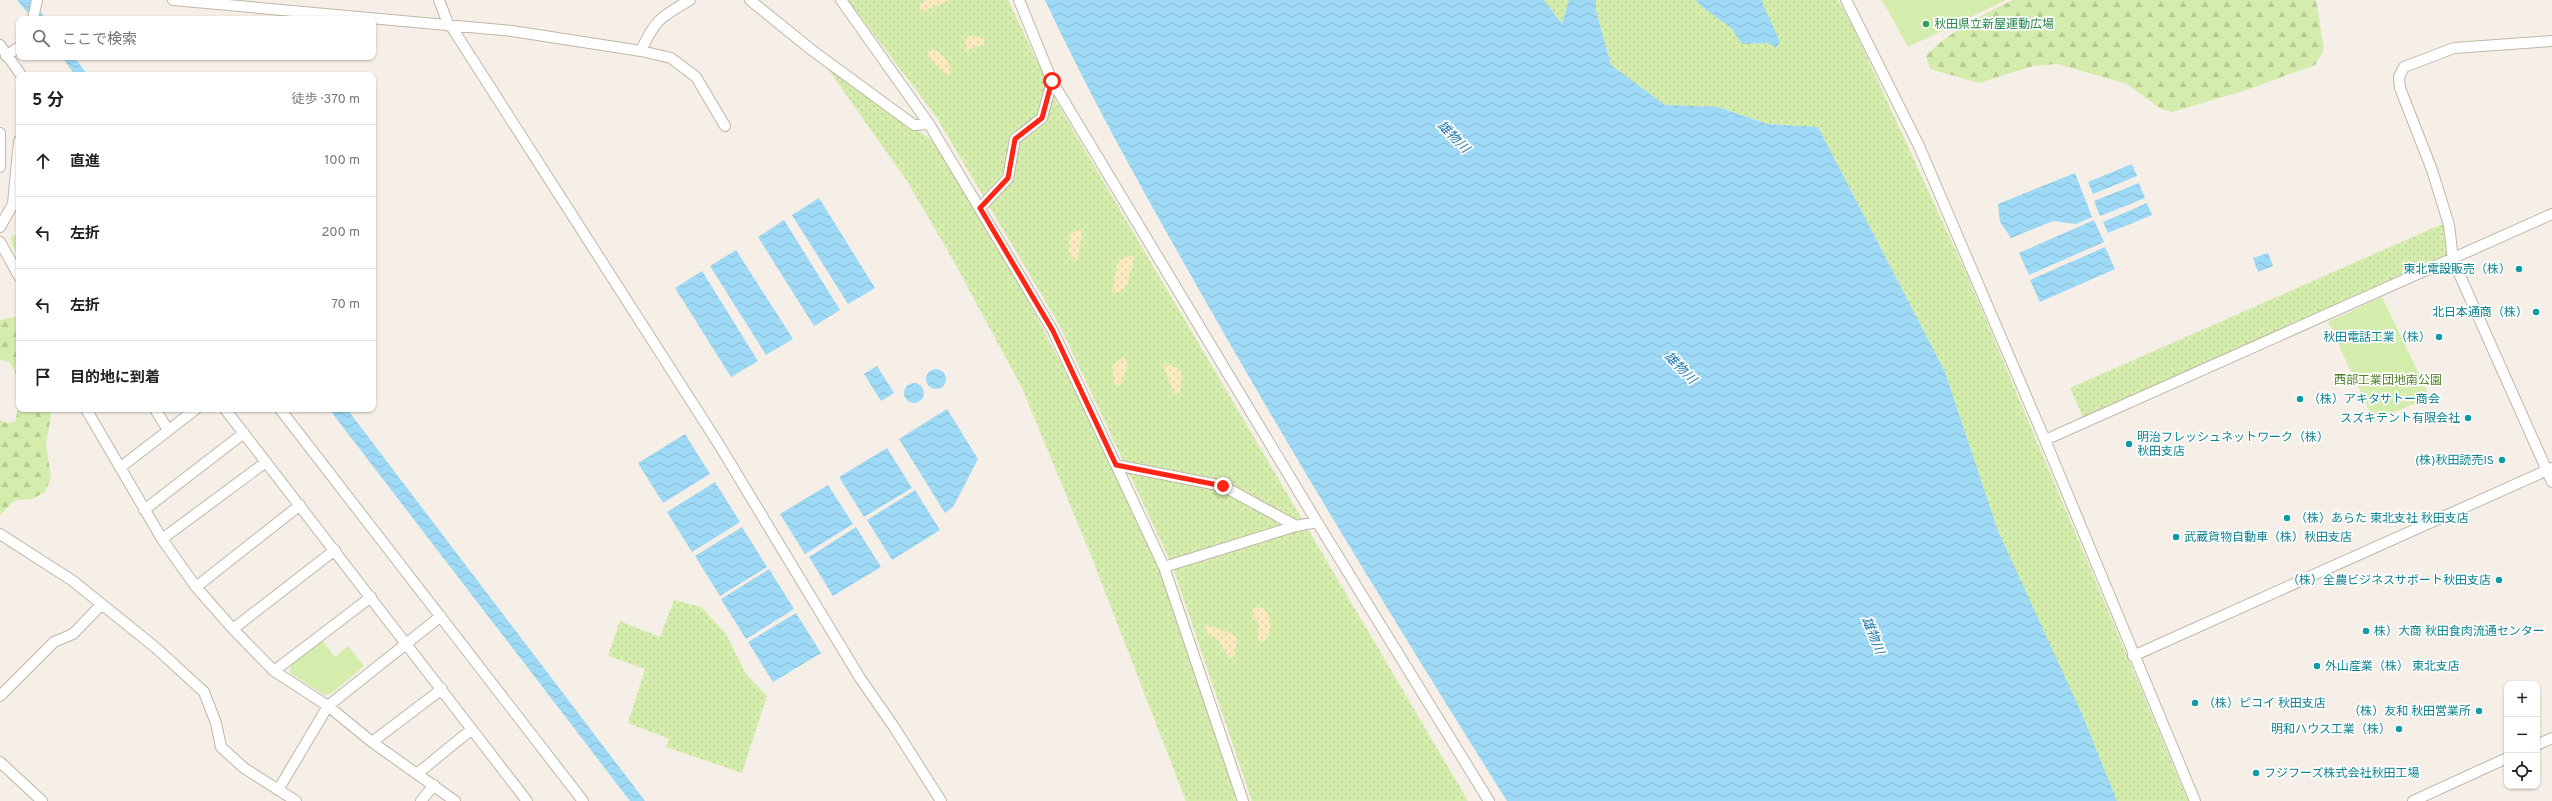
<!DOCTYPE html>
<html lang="ja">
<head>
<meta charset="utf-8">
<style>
	body { margin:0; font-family:Overpass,"Noto Sans JP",sans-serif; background:#f2f2f2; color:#222 }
	.controls { position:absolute; right:12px; bottom:12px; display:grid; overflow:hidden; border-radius:8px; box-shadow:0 1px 3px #0004 }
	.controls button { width:36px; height:36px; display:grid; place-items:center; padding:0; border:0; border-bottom:1px solid #e0e0e0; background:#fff; color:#222; font:20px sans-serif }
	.stop { position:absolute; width:12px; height:12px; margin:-9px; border:3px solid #ff2413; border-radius:50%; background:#fff }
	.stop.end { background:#ff2413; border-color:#fff; box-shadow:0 1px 4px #0008 }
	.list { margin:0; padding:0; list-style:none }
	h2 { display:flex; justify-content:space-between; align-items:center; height:52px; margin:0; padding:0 16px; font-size:17px }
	h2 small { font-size:13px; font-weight:400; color:#767676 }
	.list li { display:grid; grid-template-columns:26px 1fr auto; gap:12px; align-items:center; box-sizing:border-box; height:72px; padding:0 16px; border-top:1px solid #e0e0e0 }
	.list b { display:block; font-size:15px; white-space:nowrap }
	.list em { font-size:13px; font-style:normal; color:#767676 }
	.icon { flex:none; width:22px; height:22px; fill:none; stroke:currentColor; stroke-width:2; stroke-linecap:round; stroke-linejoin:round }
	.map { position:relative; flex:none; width:2552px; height:801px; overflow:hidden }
	.search { position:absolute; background:#fff; box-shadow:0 1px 3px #0004; left:16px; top:16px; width:360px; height:44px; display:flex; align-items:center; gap:10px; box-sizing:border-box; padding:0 14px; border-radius:8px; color:#767676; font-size:15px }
	.panel { position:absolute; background:#fff; box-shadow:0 1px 3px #0004; left:16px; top:72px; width:360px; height:340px; border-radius:8px }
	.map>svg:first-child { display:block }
	.grass { fill:url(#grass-dots) }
	.forest { fill:url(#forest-firs) }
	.sand { fill:url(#sand-dots) }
	.park { fill:#d4ecac }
	.water { fill:url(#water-waves) }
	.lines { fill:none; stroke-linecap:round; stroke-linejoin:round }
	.minor-casing { stroke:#c1b6a8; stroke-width:12 }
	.minor { stroke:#fff; stroke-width:10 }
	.route { stroke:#ff2413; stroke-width:5 }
	.leisure-dot { fill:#2e9e5b; stroke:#fff; stroke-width:1.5 }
	.culture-dot { fill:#0f9aa8; stroke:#fff; stroke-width:1.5 }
	.labels { text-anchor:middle; stroke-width:3.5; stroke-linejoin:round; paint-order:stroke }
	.leisure-label { font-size:12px; fill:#27864d; stroke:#fff; text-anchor:start }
	.culture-label { font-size:12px; fill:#0d838f; stroke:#fff; text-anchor:end }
	.park-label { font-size:12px; fill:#4d7f24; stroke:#fff }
	.water-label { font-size:13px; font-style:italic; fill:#247cab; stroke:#fff }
</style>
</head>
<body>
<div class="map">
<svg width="2552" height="801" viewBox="0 0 2552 801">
	<defs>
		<pattern id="grass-dots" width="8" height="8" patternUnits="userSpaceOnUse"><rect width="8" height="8" fill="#d4ecac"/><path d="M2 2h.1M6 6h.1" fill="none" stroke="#b8cb95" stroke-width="1.8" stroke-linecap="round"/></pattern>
		<pattern id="forest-firs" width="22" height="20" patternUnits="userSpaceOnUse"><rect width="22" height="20" fill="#d4ecac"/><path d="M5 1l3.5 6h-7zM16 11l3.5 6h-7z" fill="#b8cb95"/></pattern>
		<pattern id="sand-dots" width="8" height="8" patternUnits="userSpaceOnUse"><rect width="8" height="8" fill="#fbeac0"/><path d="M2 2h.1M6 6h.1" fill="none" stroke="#d9caa6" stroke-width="1.8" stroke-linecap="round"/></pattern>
		<pattern id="water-waves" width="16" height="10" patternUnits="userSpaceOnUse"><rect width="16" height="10" fill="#9ed9f6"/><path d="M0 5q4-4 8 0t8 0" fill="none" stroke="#8abbd4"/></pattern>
	</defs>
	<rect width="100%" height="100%" fill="#f5efe7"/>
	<!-- grass -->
	<path class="grass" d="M 848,0 L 1008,0 L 1056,101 L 1468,801 L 1252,801 L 1172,565 L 1060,326 L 937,118 Z
		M 1544,0 L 1569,0 L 1562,24 Z
		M 1596,0 L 1838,0 L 1853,27 L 1967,275 L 2188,801 L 2115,801 L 1998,531 L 1945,372 L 1818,127 L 1767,124 L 1718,107 L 1665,105 L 1611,65 L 1596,11 Z
		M 823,62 L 934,142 L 953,169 L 1033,310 L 1097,432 L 1160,568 L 1240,801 L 1186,801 L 1090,553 L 1022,388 L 953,260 L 907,181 Z
		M 2440,225 L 2446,225 L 2450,253 L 2083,417 L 2070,388 Z
		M 674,600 L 701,607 L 726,634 L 746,674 L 767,696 L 742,773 L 666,747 L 669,739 L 628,723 L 645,669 L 608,656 L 620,621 L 660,637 Z"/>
	<!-- forest -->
	<path class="forest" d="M 2013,0 L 2316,0 L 2324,50 L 2315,65 L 2246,90 L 2172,112 L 2161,109 L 2127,84 L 2057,64 L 2033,66 L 1979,83 L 1930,69 L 1926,56 C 1948,32 1984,14 2013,0 Z
		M 15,317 L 19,318 L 19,394 L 16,375 L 10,362 L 0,360 L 0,320 Z
		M 19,405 L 19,409 L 52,409 L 46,445 L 51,477 L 45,492 L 32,499 L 15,500 L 0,515 L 0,420 L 6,423 L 15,422 Z"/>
	<!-- sand -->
	<path class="sand" d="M 926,0 L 950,0 L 924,11 L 920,10 L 920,4 Z
		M 972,36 L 984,38 L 984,45 L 974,47 L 967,52 L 965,38 Z
		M 929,50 C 942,49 947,61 952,71 L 948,75 C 943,73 930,59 928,55 Z
		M 1076,230 L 1081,230 L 1082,233 L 1078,260 L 1074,260 L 1069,253 L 1069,236 Z
		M 1129,256 L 1134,257 C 1134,267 1128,274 1128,284 L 1119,293 L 1112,292 L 1118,261 Z
		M 1122,358 L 1125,358 L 1128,366 L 1120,385 L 1115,385 L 1112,366 Z
		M 1164,364 L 1177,368 L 1182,372 L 1180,392 L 1178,395 L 1174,393 C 1171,384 1164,372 1164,364 Z
		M 1261,607 C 1273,615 1274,633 1262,642 L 1257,637 L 1259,624 L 1253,615 L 1254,608 Z
		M 1207,625 L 1231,633 L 1237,639 L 1234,657 L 1231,658 C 1220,649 1225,641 1208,634 L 1205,628 Z"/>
	<!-- park -->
	<path class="park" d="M 1882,0 L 2006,0 L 1908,47 Z
		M 16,235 L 19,236 L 19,257 L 12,245 L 11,236 Z
		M 2382,297 L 2430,397 L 2374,421 L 2328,322 Z
		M 322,640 L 335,657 L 348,646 L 364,666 L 332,693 L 324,695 L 290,673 L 291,663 Z"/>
	<!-- water -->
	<path class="water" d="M 17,0 L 32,0 L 46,19 L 33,19 Z
		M 1045,0 L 1544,0 L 1562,24 L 1569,0 L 1596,0 L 1596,11 L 1611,65 L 1665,105 L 1718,107 L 1767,124 L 1818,127 L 1945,372 L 1998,531 L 2081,712 L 2117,801 L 1507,801 C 1402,634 1299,466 1202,295 C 1147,198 1092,101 1045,0 Z
		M 1696,0 L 1761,0 L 1780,42 L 1776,48 L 1768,43 L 1742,44 L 1732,29 L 1701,6 Z
		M 62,57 L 74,57 L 88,75 L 75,75 Z
		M 2132,164 L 2137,176 L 2093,194 L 2088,182 Z
		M 2075,173 L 2092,217 L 2076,224 L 2053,221 L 2011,238 L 2000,222 L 1998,204 Z
		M 2139,183 L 2145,198 L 2100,216 L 2094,201 Z
		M 819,198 L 875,288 L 848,304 L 792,215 Z
		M 2147,203 L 2152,215 L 2108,233 L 2103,222 Z
		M 784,220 L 840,310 L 814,326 L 758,237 Z
		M 2094,220 L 2104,242 L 2029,275 L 2019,253 Z
		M 2105,247 L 2115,269 L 2040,302 L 2030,280 Z
		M 736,250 L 793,339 L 766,355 L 710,266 Z
		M 2268,253 L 2273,266 L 2258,272 L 2253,258 Z
		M 702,271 L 758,361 L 731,377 L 675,288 Z
		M 877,366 L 894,393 L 881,401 L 864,374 Z
		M926 379a10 10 0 1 1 20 0a10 10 0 1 1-20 0Z
		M904 393a10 10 0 1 1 20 0a10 10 0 1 1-20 0Z
		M 329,409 L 347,409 L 645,801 L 630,801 Z
		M 947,409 L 978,459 L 953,507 L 945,513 L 899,439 Z
		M 685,434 L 710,474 L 663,503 L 638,463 Z
		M 887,448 L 912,488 L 864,517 L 839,477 Z
		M 715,482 L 740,522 L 692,552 L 667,512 Z
		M 828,485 L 853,524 L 805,554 L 780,514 Z
		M 915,490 L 940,530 L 892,560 L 867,520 Z
		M 742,527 L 767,567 L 720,596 L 695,556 Z
		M 856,527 L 881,567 L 833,596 L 809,557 Z
		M 769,569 L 794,609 L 746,639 L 721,599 Z
		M 796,613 L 821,653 L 773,682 L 748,642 Z"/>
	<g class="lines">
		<defs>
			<path id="minor" d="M 173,0 L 512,31 L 641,51 L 671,58 L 696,77 L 725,126
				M 439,0 L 449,26
				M 750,0 L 813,51 L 914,125 L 929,124
				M 841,0 L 929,124 L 1053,331 L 1164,567 L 1243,801
				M 1019,0 L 1052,81 L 1317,522 L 1489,801
				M 1846,0 L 1919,146 L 2045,440 L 2195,801
				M 33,19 L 37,0
				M 451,26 L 718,443 L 860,678 L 894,727 L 941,801
				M 2552,41 L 2454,48 L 2404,67 L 2399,77 L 2400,88 L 2432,170 L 2449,225 L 2453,260 L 2552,482
				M 0,45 L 21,75
				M 641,51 C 655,19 661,17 690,0
				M 6,56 L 19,47
				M 0,133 L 0,167
				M 980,208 L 1008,178 L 1015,139 L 1042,118 L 1052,81
				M 0,227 L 13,204 L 19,141
				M 0,242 L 19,276
				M 86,409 L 162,539 L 196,587 L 233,629 L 274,671 L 328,706 L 372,742 L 455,801
				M 155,409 L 168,430
				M 225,409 L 527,801
				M 280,409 L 583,801
				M 2045,440 L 2552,214
				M 1116,465 L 1223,486 L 1296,526 L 1317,522
				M 121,467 L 196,409
				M 144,510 L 244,433
				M 0,534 L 73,581 L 156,648 L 204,692 L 216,723 L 221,747 L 244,768 L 296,801
				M 162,539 L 266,462
				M 1164,567 L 1296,526
				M 196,587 L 300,505
				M 233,629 L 335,550
				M 2133,656 L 2552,468
				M 274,671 L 371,597
				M 0,696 L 54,642 L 73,634 L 102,604
				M 372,742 L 442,689
				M 2537,745 L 2552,738
				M 0,762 L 42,801
				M 418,773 L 472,729
				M 278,790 L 328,706 L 441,616
				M 421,801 L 434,785
				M 2413,801 L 2507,758"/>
		</defs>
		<!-- minor casing -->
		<use href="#minor" class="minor-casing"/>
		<!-- minor -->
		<use href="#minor" class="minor"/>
	</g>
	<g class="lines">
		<!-- route -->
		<path class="route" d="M 1052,81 L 1042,118 L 1015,139 L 1008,178 L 980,208 L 1053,331 L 1116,465 L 1223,486"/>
	</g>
	<!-- markers -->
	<circle class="leisure-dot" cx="1926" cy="24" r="4"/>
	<g class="culture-dot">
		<circle cx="2519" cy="269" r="4"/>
		<circle cx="2536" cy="312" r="4"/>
		<circle cx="2439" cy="337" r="4"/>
		<circle cx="2300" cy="399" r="4"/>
		<circle cx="2468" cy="418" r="4"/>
		<circle cx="2129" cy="444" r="4"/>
		<circle cx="2502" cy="460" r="4"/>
		<circle cx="2287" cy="518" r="4"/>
		<circle cx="2176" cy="537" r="4"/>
		<circle cx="2499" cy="580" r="4"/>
		<circle cx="2366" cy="631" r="4"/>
		<circle cx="2317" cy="666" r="4"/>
		<circle cx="2195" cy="703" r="4"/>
		<circle cx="2479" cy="711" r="4"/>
		<circle cx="2399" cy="729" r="4"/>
		<circle cx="2256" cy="773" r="4"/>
	</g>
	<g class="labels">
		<!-- leisure labels -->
		<g class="leisure-label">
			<text x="1934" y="28">秋田県立新屋運動広場</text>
		</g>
		<!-- culture labels -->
		<g class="culture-label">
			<text x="2511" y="273">東北電設販売（株）</text>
			<text x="2528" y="316">北日本通商（株）</text>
			<text x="2431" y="341">秋田電話工業（株）</text>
			<text x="2308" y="403" text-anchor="start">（株）アキタサトー商会</text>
			<text x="2460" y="422">スズキテント有限会社</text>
			<text x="2137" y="441" text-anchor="start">明治フレッシュネットワーク（株）<tspan x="2137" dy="14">秋田支店</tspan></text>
			<text x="2494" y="464">(株)秋田読売IS</text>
			<text x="2295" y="522" text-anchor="start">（株）あらた 東北支社 秋田支店</text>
			<text x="2184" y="541" text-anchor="start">武蔵貨物自動車（株）秋田支店</text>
			<text x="2491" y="584">（株）全農ビジネスサポート秋田支店</text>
			<text x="2374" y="635" text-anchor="start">株）大商 秋田食肉流通センター</text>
			<text x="2325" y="670" text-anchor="start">外山産業（株） 東北支店</text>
			<text x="2203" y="707" text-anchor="start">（株）ピコイ 秋田支店</text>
			<text x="2471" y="715">（株）友和 秋田営業所</text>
			<text x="2391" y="733">明和ハウス工業（株）</text>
			<text x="2264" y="777" text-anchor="start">フジフーズ株式会社秋田工場</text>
		</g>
		<!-- park labels -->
		<g class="park-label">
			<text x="2388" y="384">西部工業団地南公園</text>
		</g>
		<!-- water labels -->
		<g class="water-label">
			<text transform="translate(1454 136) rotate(45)" y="5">雄物川</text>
			<text transform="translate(1681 367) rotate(45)" y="5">雄物川</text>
			<text transform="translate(1874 635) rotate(68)" y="5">雄物川</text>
		</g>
	</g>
</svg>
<div class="controls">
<button>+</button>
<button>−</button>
<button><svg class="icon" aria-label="locate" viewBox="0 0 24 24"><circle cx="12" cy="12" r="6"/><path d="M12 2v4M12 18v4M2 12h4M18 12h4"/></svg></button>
</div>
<div class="stop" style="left:1052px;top:81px"></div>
<div class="stop end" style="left:1223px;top:486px"></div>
<div class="search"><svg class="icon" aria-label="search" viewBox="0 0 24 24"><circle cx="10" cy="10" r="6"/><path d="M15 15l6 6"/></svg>ここで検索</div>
<section class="panel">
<h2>5 分<small>徒歩 · 370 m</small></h2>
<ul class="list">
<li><svg class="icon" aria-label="ahead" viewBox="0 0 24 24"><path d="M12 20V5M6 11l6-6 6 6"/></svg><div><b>直進</b></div><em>100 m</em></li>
<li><svg class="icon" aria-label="left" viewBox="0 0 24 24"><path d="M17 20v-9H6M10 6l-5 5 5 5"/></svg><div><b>左折</b></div><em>200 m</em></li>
<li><svg class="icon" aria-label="left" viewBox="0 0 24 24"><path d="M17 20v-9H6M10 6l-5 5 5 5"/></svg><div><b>左折</b></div><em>70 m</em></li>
<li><svg class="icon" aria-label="arrive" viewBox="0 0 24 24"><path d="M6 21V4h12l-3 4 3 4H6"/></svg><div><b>目的地に到着</b></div></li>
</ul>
</section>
</div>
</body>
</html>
